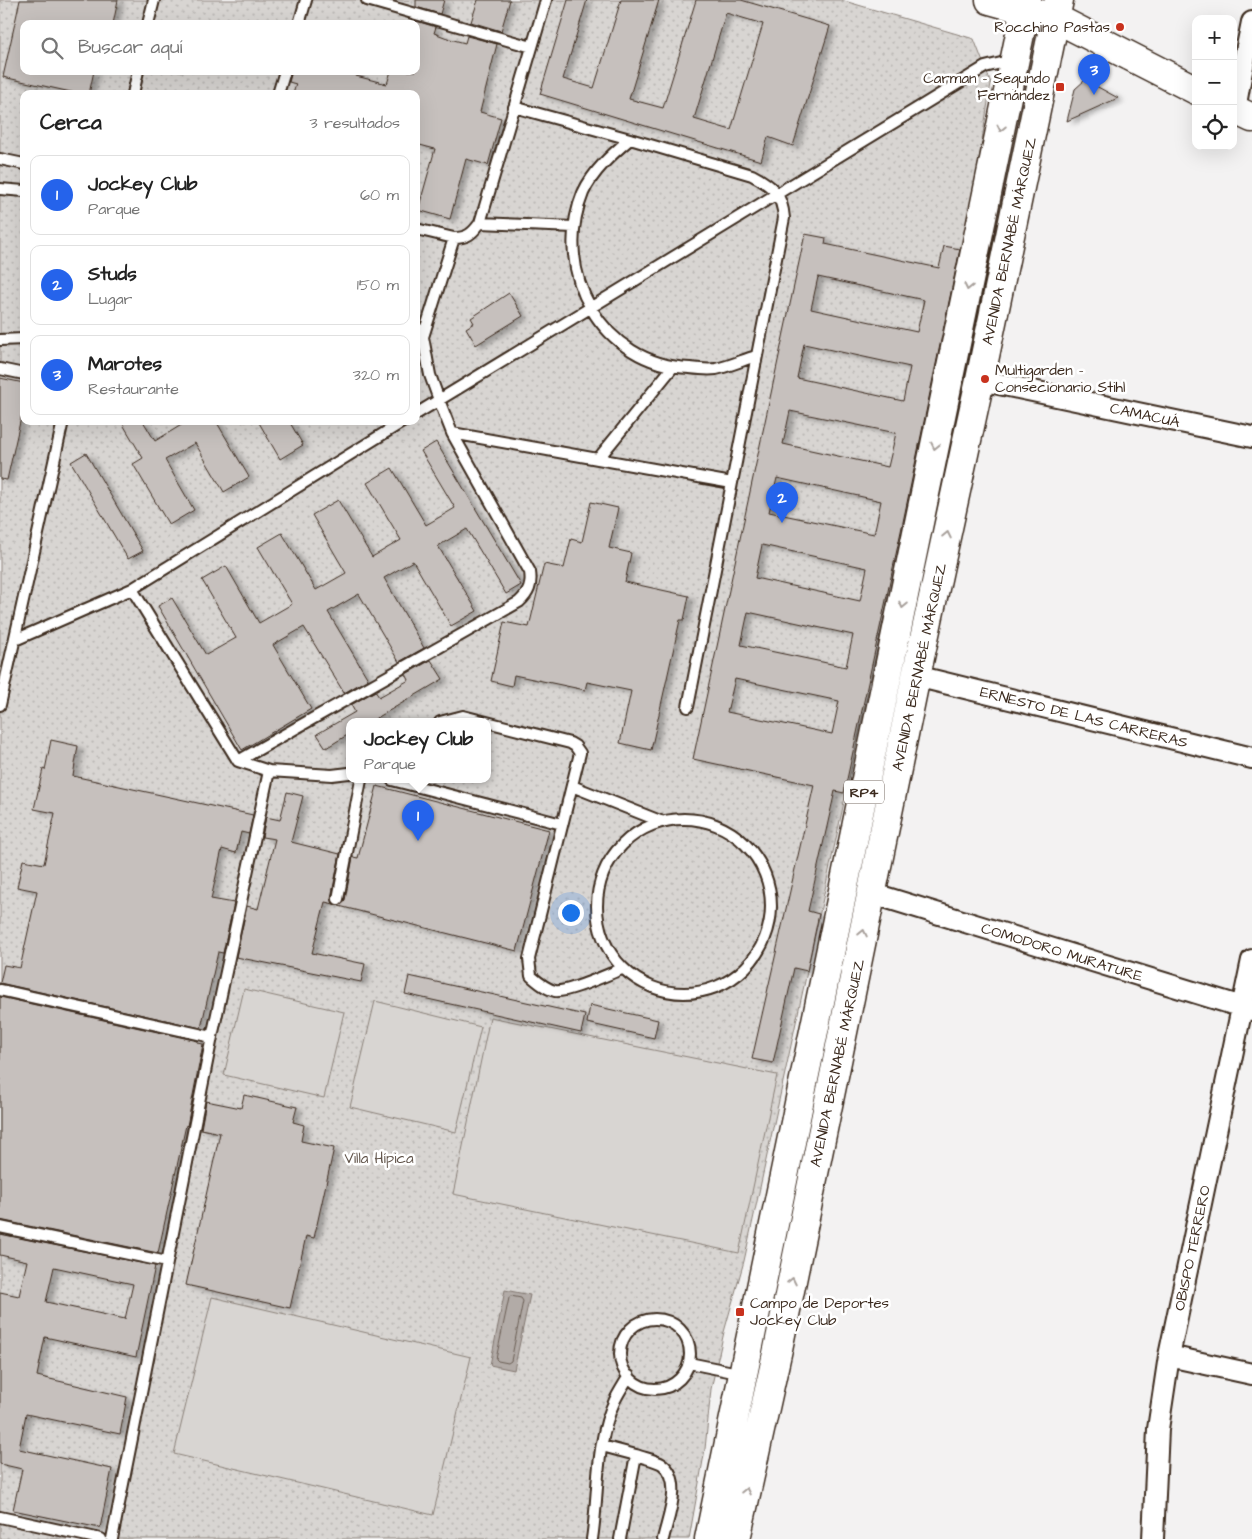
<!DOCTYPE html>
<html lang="es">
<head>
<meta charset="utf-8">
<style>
	body { margin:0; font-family:"Architects Daughter",sans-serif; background:#f2f2f2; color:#222 }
	.controls { position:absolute; right:15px; top:15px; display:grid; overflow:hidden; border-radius:10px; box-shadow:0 5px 20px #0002 }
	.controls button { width:45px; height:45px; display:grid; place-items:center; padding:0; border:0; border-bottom:1px solid #e0e0e0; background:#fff; color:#222; font:25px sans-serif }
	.you { position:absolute; left:570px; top:912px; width:18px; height:18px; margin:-12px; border:4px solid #fff; border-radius:50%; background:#1a73e8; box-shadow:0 0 0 8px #1a73e833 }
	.badge { display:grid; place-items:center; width:32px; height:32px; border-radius:50%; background:#2563eb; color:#fff; font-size:16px; font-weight:700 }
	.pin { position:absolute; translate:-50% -41px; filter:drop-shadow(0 1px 2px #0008) }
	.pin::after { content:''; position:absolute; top:26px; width:18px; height:15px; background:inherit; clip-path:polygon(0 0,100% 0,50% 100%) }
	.popup { position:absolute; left:346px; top:718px; width:145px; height:65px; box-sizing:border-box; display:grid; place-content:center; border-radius:10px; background:#fff; filter:drop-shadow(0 1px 4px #0005); font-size:16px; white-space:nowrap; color:#767676 }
	.popup b { font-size:19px; color:#222 }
	.popup::after { content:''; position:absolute; left:50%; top:100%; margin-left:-10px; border:10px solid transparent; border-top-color:#fff }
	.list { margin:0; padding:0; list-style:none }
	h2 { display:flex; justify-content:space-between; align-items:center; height:65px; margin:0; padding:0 20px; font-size:21px }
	h2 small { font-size:16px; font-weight:400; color:#767676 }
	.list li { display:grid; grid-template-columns:32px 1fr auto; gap:15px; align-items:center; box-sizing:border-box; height:80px; margin:0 10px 10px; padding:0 10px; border:1px solid #e0e0e0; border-radius:10px }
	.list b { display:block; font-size:19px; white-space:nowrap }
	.list p { margin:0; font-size:16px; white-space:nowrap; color:#767676 }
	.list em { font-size:16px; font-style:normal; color:#767676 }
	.icon { flex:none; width:28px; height:28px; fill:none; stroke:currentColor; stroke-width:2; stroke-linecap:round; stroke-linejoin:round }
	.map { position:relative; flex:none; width:1252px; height:1539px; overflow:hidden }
	.search { position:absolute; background:#fff; box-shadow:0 5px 20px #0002; left:20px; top:20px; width:400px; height:55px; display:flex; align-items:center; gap:12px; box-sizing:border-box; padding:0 18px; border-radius:10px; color:#767676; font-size:19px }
	.panel { position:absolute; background:#fff; box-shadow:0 5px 20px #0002; left:20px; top:90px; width:400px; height:335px; border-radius:10px }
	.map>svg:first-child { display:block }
	.grass { fill:url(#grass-dots); stroke:#8a8078; fill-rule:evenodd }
	.garden { fill:#d8d5d2; stroke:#8a8078 }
	.water { fill:#b2aba7; stroke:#827770 }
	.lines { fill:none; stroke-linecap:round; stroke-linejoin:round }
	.shore { stroke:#6b5e55; stroke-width:1 }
	.building { fill:#c6c0bd; stroke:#3b2a1e; fill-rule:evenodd; filter:url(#shadow) }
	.lane-casing { stroke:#3b2a1e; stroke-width:14 }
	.street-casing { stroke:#3b2a1e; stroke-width:24 }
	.secondary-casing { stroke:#3b2a1e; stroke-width:31 }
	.primary-casing { stroke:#3b2a1e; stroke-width:31 }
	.lane { stroke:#fff; stroke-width:10 }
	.street { stroke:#fff; stroke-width:20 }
	.secondary { stroke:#fff; stroke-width:28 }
	.primary { stroke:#fff; stroke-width:28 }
	.oneway { stroke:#a79f9a }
	.poi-dot { fill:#c8321e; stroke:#fff; stroke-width:2 }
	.labels { text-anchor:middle; stroke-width:5; stroke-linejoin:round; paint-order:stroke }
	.shield { fill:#fff; stroke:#766a62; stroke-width:1 }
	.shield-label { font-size:14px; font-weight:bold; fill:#3b2a1e }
	.poi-label { font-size:15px; fill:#3b2a1e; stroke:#fff; text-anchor:end }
	.street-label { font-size:15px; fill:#3b2a1e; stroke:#fff }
	.park-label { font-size:15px; fill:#62554b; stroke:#fff }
</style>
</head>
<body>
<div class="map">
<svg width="1252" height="1539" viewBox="0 0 1252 1539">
	<defs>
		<pattern id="grass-dots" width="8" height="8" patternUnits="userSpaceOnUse" patternTransform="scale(1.25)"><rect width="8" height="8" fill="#d8d5d2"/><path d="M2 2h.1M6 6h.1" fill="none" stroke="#bab7b4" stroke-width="1.8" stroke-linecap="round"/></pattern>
		<filter id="shadow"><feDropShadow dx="5.5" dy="3" stdDeviation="2.5" flood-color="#0004"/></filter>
	</defs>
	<rect width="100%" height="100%" fill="#f3f2f2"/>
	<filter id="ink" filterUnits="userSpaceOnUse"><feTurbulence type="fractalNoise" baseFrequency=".02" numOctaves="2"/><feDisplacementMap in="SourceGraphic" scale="10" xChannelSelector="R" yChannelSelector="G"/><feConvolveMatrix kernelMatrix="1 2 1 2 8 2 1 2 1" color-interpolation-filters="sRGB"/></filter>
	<g filter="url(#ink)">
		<!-- grass -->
		<path class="grass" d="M 0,0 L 841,0 L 974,39 L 991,83 L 966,242 L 744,1261 L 724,1332 L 711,1389 L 705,1449 L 689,1539 L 0,1539 ZM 24,24 L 416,24 L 416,71 L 24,71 ZM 24,94 L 416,94 L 416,421 L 24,421 ZM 349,722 L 487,722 L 487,780 L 349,780 Z"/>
		<!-- garden -->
		<path class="garden" d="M 244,989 L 344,1012 L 324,1098 L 224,1075 Z
			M 375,1001 L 481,1027 L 456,1132 L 350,1107 Z
			M 490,1017 L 777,1075 L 739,1253 L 453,1194 Z
			M 212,1297 L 471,1357 L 433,1515 L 174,1454 Z"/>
		<!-- water -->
		<path class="water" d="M 505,1290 L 530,1295 L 514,1370 L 490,1365 Z"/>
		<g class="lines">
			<!-- shore -->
			<path class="shore" d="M 511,1296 L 521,1298 L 523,1301 L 511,1361 L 508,1363 L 498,1361 L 496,1359 L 509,1298 Z"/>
		</g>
		<!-- building -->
		<path class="building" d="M 20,0 L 118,0 L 113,24 L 24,24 L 24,71 L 94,71 L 89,94 L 80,94 L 3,77 Z
			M 416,0 L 444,0 L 440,14 L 416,7 Z
			M 478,0 L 510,0 L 501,31 L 471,22 Z
			M 568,0 L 587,0 L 563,79 L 594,88 L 621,0 L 659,0 L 629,99 L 663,108 L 696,0 L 741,0 L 830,26 L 793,146 L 768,137 L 761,161 L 540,94 ZM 726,13 L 763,24 L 731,130 L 694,119 Z
			M 416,21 L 436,27 L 434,33 L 450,39 L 465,43 L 467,36 L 497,44 L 480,112 L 501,118 L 488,165 L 466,159 L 450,219 L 418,210 L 435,149 L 416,144 L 416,94 L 293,94 L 296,84 L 289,82 L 292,71 L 357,71 L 356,76 L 387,84 L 391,71 L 416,71 Z
			M 1085,80 L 1118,98 L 1067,121 L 1075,89 Z
			M 805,234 L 826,238 L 825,244 L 939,268 L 944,246 L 960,249 L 903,522 L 844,793 L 835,791 L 808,911 L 819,914 L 807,971 L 794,968 L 773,1063 L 752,1059 L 814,785 L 693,759 ZM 818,277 L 924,300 L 917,332 L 811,309 ZM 804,344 L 910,367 L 903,401 L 797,378 ZM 790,411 L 896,433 L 888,467 L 783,444 ZM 777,478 L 881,501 L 874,534 L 769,512 ZM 762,545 L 867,568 L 860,601 L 755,578 ZM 748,612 L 853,635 L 846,667 L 741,645 ZM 735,679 L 839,701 L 832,734 L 727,712 Z
			M 509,293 L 523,316 L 476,345 L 466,328 L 474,323 L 471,318 Z
			M 0,378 L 24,383 L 24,404 L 7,480 L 0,479 Z
			M 121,421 L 143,421 L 155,441 L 188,421 L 216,421 L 249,477 L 224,492 L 195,443 L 165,460 L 194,510 L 169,525 L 133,464 L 143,458 Z
			M 258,421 L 289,421 L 303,445 L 280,459 Z
			M 436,442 L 521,585 L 506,594 L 467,529 L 438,546 L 477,611 L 451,626 L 413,561 L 384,578 L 424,648 L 399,662 L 359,594 L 328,612 L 368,679 L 344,693 L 304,627 L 273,645 L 311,709 L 242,750 L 158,606 L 172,598 L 206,655 L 236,638 L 202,580 L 226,566 L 259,623 L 292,604 L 258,547 L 282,533 L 316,590 L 346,573 L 312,515 L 338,500 L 372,557 L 401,540 L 367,483 L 392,468 L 426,525 L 455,508 L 421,451 Z
			M 86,453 L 143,551 L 128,559 L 71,462 Z
			M 591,502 L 618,508 L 609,548 L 631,553 L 625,582 L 689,596 L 684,620 L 680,620 L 651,750 L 620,743 L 631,691 L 587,682 L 585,690 L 514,675 L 512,686 L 491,681 L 504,622 L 529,627 L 544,564 L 564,568 L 571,539 L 582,542 Z
			M 431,660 L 443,679 L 370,722 L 349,722 L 349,734 L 326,748 L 317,734 L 355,712 L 351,705 L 375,691 L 379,697 L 409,680 L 406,674 Z
			M 51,740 L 78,746 L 73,776 L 253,815 L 249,834 L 241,832 L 236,853 L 222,849 L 211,899 L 234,903 L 223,953 L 218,952 L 201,1028 L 0,983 L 4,965 L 20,968 L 37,891 L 17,887 L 23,860 L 44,864 L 55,813 L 34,809 L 43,769 L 45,770 Z
			M 377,786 L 549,830 L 517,951 L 339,906 L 345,900 L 353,857 L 358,858 Z
			M 287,792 L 303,796 L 291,842 L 340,854 L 331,898 L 334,904 L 325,902 L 312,953 L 365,964 L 361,982 L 236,957 L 247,906 L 258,909 L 275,839 L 262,837 L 266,817 L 280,820 Z
			M 409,976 L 585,1015 L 581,1033 L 405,994 Z
			M 0,997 L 198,1041 L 198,1043 L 203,1044 L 187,1126 L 186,1125 L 158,1253 L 0,1220 Z
			M 590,1005 L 658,1020 L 654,1038 L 587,1023 Z
			M 244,1095 L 297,1107 L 293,1122 L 304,1125 L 301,1141 L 334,1148 L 314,1238 L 306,1236 L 290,1308 L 186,1285 L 220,1133 L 201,1129 L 206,1101 L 241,1108 Z
			M 0,1234 L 155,1266 L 136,1357 L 45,1337 L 37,1376 L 127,1397 L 120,1434 L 26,1414 L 19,1449 L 112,1469 L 100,1528 L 13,1510 L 22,1469 L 0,1464 L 0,1292 L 19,1296 L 27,1261 L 0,1255 ZM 54,1267 L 133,1284 L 125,1319 L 46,1302 Z"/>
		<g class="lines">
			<defs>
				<path id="lane" d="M 367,0 L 532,47
					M 148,24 L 154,0
					M 299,24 L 306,0
					M 133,94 L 138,71
					M 278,94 L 285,71
					M 514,107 L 630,139 L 752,175 C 773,186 782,194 784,218 L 688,707
					M 630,139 C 612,154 593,171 583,193 C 551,272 602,365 690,368 C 698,369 708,370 716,369 C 730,366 743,360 756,356
					M 0,159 L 24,164
					M 0,189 L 24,191
					M 480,223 L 574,227
					M 416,229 L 454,238
					M 416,326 L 423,337 L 430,375 L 439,400 L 985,67 L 1013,60
					M 423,337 L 454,238 C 467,238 472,234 480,223 L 546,0
					M 0,340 L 24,339
					M 0,369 L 24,374
					M 452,433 L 732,483
					M 598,459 L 672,368
					M 132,589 L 404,421
					M 15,640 L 132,589 L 238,761 L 269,771 L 212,1037 L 112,1539
					M 0,705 L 63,421
					M 440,722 L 463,716 L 570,743 L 575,746 L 580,753 L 529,959 L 531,976 C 538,982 546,989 555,991 C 568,993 608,974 622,969
					M 238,761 L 519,602 C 529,593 532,585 530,572 L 452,433 L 439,400 L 416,414
					M 269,771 L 332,775 L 349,773
					M 392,780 L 562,824
					M 572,786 L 660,821
					M597 906a87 87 0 1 1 174 0a87 87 0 1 1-174 0Z
					M 338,899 L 361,780
					M 0,990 L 212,1037
					M 0,1227 L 167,1262
					M620 1354a35 35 0 1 1 70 0a35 35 0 1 1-70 0Z
					M 689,1363 L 743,1374
					M 602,1446 L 636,1455 L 620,1539
					M 636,1455 C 644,1458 655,1460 662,1464 C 684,1480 668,1517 663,1539
					M 0,1517 L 101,1539
					M 592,1539 C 599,1493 595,1442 615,1400 C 619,1392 624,1384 629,1376"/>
				<path id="street" d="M 1235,110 L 1241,76 L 1252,22
					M 980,380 L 1252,437
					M 916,676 L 1252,758
					M 871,893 L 1252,1010
					M 1169,1356 L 1252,1374
					M 1153,1539 L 1158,1429 L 1169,1356 L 1252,960"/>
				<path id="secondary" d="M 990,0 L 1055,18 L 1196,90
					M 1233,109 L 1252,118"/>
				<path id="primary" d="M 709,1539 L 1027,0
					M 736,1539 L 778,1349 L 916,676 L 980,380 L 1059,0"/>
			</defs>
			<!-- lane casing -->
			<use href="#lane" class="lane-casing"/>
			<!-- street casing -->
			<use href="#street" class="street-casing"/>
			<!-- secondary casing -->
			<use href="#secondary" class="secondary-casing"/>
			<!-- primary casing -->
			<use href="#primary" class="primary-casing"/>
			<!-- lane -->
			<use href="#lane" class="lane"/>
			<!-- street -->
			<use href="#street" class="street"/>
			<!-- secondary -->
			<use href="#secondary" class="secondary"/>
			<!-- primary -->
			<use href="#primary" class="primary"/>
		</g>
		<!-- one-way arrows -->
		<defs><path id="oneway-chevron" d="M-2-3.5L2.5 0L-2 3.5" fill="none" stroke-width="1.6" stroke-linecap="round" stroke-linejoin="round" transform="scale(1.25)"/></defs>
		<g class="oneway">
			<use href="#oneway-chevron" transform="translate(1001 128) rotate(102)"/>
			<use href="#oneway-chevron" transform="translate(968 287) rotate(102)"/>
			<use href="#oneway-chevron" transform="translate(935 446) rotate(102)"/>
			<use href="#oneway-chevron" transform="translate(947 535) rotate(-78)"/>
			<use href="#oneway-chevron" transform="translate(903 605) rotate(102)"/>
			<use href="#oneway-chevron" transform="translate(863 933) rotate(-78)"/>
			<use href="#oneway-chevron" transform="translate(792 1281) rotate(-78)"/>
			<use href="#oneway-chevron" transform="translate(746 1491) rotate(-78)"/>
		</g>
	</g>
	<!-- markers -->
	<g class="poi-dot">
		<circle cx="1120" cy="27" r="5"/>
		<rect x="1055" y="82" width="10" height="10" rx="2.5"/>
		<circle cx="985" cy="379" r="5"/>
		<rect x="735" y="1307" width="10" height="10" rx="2.5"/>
	</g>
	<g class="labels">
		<!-- shield labels -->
		<rect class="shield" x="844" y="780.5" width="40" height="23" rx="4"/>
		<g class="shield-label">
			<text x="864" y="797">RP4</text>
		</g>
		<!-- poi labels -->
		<g class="poi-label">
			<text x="1110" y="32">Rocchino Pastas</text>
			<text x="1050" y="83">Carman - Segundo<tspan x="1050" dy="17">Fernández</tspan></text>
			<text x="995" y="375" text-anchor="start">Multigarden -<tspan x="995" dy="17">Consecionario Stihl</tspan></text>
			<text x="750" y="1308" text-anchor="start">Campo de Deportes<tspan x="750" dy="17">Jockey Club</tspan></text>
		</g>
		<!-- street labels -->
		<g class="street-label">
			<text transform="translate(1009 241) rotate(-78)" y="5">AVENIDA BERNABÉ MÁRQUEZ</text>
			<text transform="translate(1145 415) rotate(12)" y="5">CAMACUÁ</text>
			<text transform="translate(919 667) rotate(-78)" y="5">AVENIDA BERNABÉ MÁRQUEZ</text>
			<text transform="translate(1084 717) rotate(14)" y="5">ERNESTO DE LAS CARRERAS</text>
			<text transform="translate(1062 952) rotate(17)" y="5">COMODORO MURATURE</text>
			<text transform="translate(837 1063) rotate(-78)" y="5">AVENIDA BERNABÉ MÁRQUEZ</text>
			<text transform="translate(1192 1248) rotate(-78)" y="5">OBISPO TERRERO</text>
		</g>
		<!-- park labels -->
		<g class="park-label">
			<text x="379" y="1163">Villa Hípica</text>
		</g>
	</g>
</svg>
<div class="controls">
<button>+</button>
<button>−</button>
<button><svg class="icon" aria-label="locate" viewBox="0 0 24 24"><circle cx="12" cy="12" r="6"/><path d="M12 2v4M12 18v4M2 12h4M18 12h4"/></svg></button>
</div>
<div class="you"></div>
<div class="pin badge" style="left:418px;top:841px">1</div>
<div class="popup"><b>Jockey Club</b>Parque</div>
<div class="pin badge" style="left:782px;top:523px">2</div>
<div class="pin badge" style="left:1094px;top:95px">3</div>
<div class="search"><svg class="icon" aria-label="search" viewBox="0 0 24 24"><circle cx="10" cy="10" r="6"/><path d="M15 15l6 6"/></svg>Buscar aquí</div>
<section class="panel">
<h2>Cerca<small>3 resultados</small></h2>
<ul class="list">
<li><span class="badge">1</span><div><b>Jockey Club</b><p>Parque</p></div><em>60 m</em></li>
<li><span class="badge">2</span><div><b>Studs</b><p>Lugar</p></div><em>150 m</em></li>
<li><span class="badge">3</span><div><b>Marotes</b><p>Restaurante</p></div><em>320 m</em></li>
</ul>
</section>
</div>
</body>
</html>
